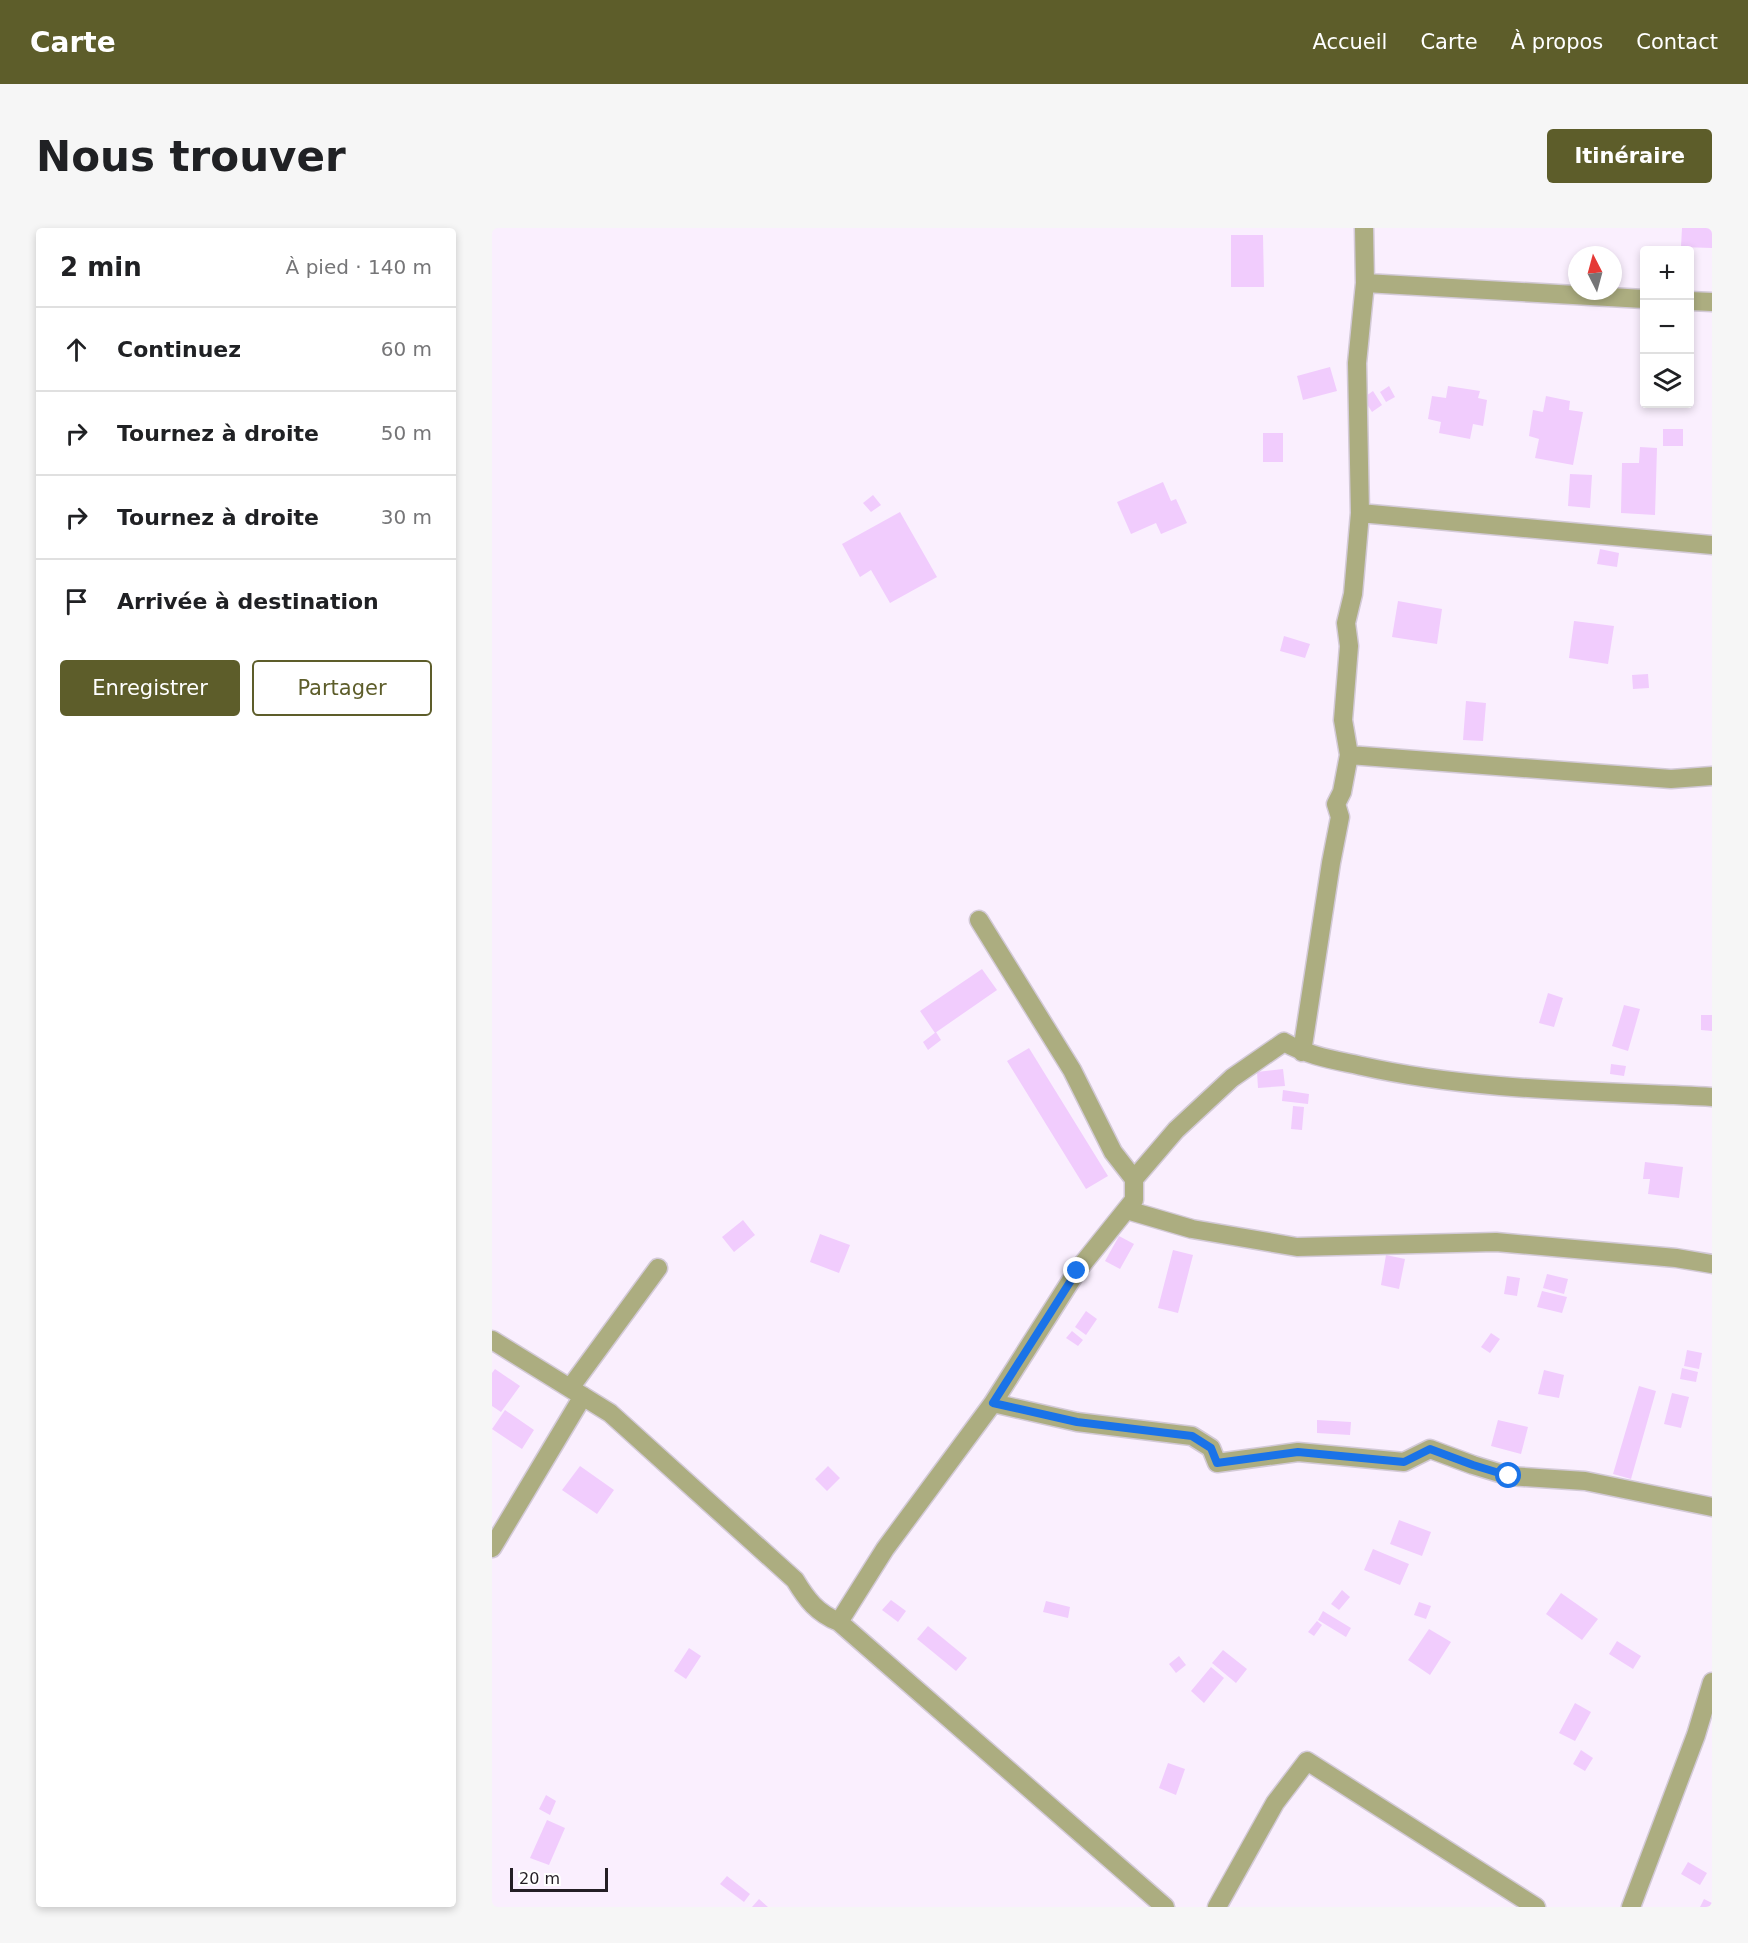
<!DOCTYPE html>
<html lang="fr">
<head>
<meta charset="utf-8">
<style>
	body { margin:0; font-family:"DejaVu Sans",sans-serif; background:#f6f6f6; color:#202124 }
	.controls { position:absolute; right:18px; top:18px; display:grid; overflow:hidden; border-radius:6px; box-shadow:0 3px 9px #0003 }
	.controls button { width:54px; height:54px; display:grid; place-items:center; padding:0; border:0; border-bottom:2px solid #e0e0e0; background:#fff; color:#202124; font:30px sans-serif }
	.compass { position:absolute; left:1076px; top:18px; width:54px; height:54px; border-radius:50%; background:#fff; box-shadow:0 3px 9px #0003; rotate:354deg }
	.scale { position:absolute; left:18px; bottom:15px; width:98px; box-sizing:border-box; padding-left:6px; border:3px solid #241f25; border-top:0; font-size:16px; line-height:21px; white-space:nowrap; color:#241f25; -webkit-text-stroke:4px #fff; paint-order:stroke }
	.stop { position:absolute; width:18px; height:18px; margin:-14px; border:4px solid #1a73e8; border-radius:50%; background:#fff }
	.stop.end { background:#1a73e8; border-color:#fff; box-shadow:0 2px 6px #0008 }
	.list { margin:0; padding:0; list-style:none }
	h2 { display:flex; justify-content:space-between; align-items:center; height:78px; margin:0; padding:0 24px; font-size:26px }
	h2 small { font-size:20px; font-weight:400; color:#757577 }
	.list li { display:grid; grid-template-columns:39px 1fr auto; gap:18px; align-items:center; box-sizing:border-box; height:84px; padding:0 24px; border-top:2px solid #e0e0e0 }
	.list b { display:block; font-size:22px; white-space:nowrap }
	.list em { font-size:20px; font-style:normal; color:#757577 }
	.actions { display:flex; gap:12px; padding:18px 24px }
	.actions a { flex:1; padding:14px 0; border:2px solid #5d5d2a; border-radius:6px; text-align:center; font-size:21px; color:#5d5d2a }
	.actions .main { background:#5d5d2a; color:#fff }
	.icon { flex:none; width:33px; height:33px; fill:none; stroke:currentColor; stroke-width:2; stroke-linecap:round; stroke-linejoin:round }
	.map { position:relative; flex:none; width:1220px; height:1679px; overflow:hidden; border-radius:6px }
	header { display:flex; align-items:center; gap:36px; box-sizing:border-box; height:84px; padding:0 30px; background:#5d5d2a; color:#fff }
	header strong { font-size:28px }
	nav { display:flex; gap:33px; margin-inline-start:auto; font-size:21px }
	.intro { display:flex; align-items:center; justify-content:space-between; box-sizing:border-box; height:144px; padding:0 36px }
	h1 { margin:0; font-size:42px }
	.button { padding:15px 27px; border-radius:6px; background:#5d5d2a; color:#fff; font-size:21px; font-weight:700 }
	main { display:flex; gap:36px; padding:0 36px }
	aside { flex:1; background:#fff; border-radius:6px; box-shadow:0 3px 9px #0003 }
	.map>svg:first-child { display:block }
	.building { fill:#f1ccfd }
	.lines { fill:none; stroke-linecap:round; stroke-linejoin:round }
	.minor-casing { stroke:#d3cad7; stroke-width:21 }
	.minor { stroke:#acad80; stroke-width:18 }
	.route { stroke:#1a73e8; stroke-width:8 }
</style>
</head>
<body>
<header>
<strong>Carte</strong>
<nav><a>Accueil</a><a>Carte</a><a>À propos</a><a>Contact</a></nav>
</header>
<div class="intro"><h1>Nous trouver</h1><a class="button">Itinéraire</a></div>
<main>
<aside>
<h2>2 min<small>À pied · 140 m</small></h2>
<ul class="list">
<li><svg class="icon" aria-label="ahead" viewBox="0 0 24 24"><path d="M12 20V5M6 11l6-6 6 6"/></svg><div><b>Continuez</b></div><em>60 m</em></li>
<li><svg class="icon" aria-label="right" viewBox="0 0 24 24"><path d="M7 20v-9h11M14 6l5 5-5 5"/></svg><div><b>Tournez à droite</b></div><em>50 m</em></li>
<li><svg class="icon" aria-label="right" viewBox="0 0 24 24"><path d="M7 20v-9h11M14 6l5 5-5 5"/></svg><div><b>Tournez à droite</b></div><em>30 m</em></li>
<li><svg class="icon" aria-label="arrive" viewBox="0 0 24 24"><path d="M6 21V4h12l-3 4 3 4H6"/></svg><div><b>Arrivée à destination</b></div></li>
</ul>
<div class="actions"><a class="main">Enregistrer</a><a>Partager</a></div>
</aside>
<div class="map">
<svg width="1220" height="1679" viewBox="0 0 1220 1679">
	<rect width="100%" height="100%" fill="#faeffe"/>
	<!-- building -->
	<path class="building" d="M 1190,0 L 1220,0 L 1220,20 L 1189,19 Z
		M 739,7 L 771,7 L 772,59 L 739,59 Z
		M 838,139 L 845,163 L 811,172 L 805,148 Z
		M 897,158 L 903,169 L 894,174 L 888,164 Z
		M 956,158 L 988,163 L 986,170 L 995,172 L 991,198 L 981,196 L 978,211 L 947,205 L 949,194 L 936,191 L 940,168 L 954,170 Z
		M 881,163 L 890,177 L 880,184 L 871,170 Z
		M 1054,168 L 1078,173 L 1077,182 L 1091,184 L 1081,237 L 1043,230 L 1047,211 L 1037,208 L 1041,182 L 1051,184 Z
		M 1171,201 L 1191,201 L 1191,218 L 1171,218 Z
		M 771,205 L 791,205 L 791,234 L 771,234 Z
		M 1148,219 L 1165,220 L 1163,287 L 1129,285 L 1130,235 L 1147,235 Z
		M 1078,246 L 1100,247 L 1098,280 L 1076,278 Z
		M 671,254 L 679,273 L 684,271 L 695,295 L 669,306 L 664,295 L 639,306 L 625,274 Z
		M 381,267 L 389,277 L 379,284 L 371,275 Z
		M 408,284 L 445,349 L 398,375 L 379,342 L 368,349 L 350,316 Z
		M 1108,321 L 1127,325 L 1125,339 L 1105,336 Z
		M 906,373 L 950,381 L 945,416 L 900,409 Z
		M 1082,393 L 1122,398 L 1116,436 L 1077,430 Z
		M 792,408 L 818,416 L 813,430 L 788,423 Z
		M 1156,446 L 1157,460 L 1141,461 L 1140,447 Z
		M 974,473 L 994,475 L 991,513 L 971,512 Z
		M 490,741 L 505,762 L 443,805 L 428,783 Z
		M 1056,765 L 1071,770 L 1062,799 L 1047,795 Z
		M 1132,777 L 1148,781 L 1136,823 L 1120,818 Z
		M 1209,787 L 1220,787 L 1220,803 L 1209,802 Z
		M 444,804 L 449,812 L 436,822 L 431,814 Z
		M 537,820 L 616,948 L 594,961 L 515,833 Z
		M 1119,836 L 1134,838 L 1132,848 L 1118,846 Z
		M 791,841 L 793,858 L 766,860 L 765,844 Z
		M 791,862 L 817,866 L 816,876 L 790,873 Z
		M 801,878 L 812,879 L 810,902 L 799,901 Z
		M 1153,934 L 1191,939 L 1187,970 L 1156,966 L 1158,951 L 1151,951 Z
		M 251,992 L 263,1007 L 242,1024 L 230,1009 Z
		M 328,1006 L 358,1017 L 347,1045 L 318,1034 Z
		M 627,1008 L 642,1016 L 628,1041 L 613,1033 Z
		M 681,1022 L 701,1027 L 686,1085 L 666,1080 Z
		M 894,1027 L 913,1031 L 907,1061 L 889,1057 Z
		M 1055,1046 L 1076,1051 L 1072,1066 L 1051,1060 Z
		M 1015,1048 L 1028,1050 L 1025,1068 L 1012,1066 Z
		M 1050,1063 L 1075,1069 L 1070,1085 L 1045,1079 Z
		M 594,1083 L 605,1091 L 594,1107 L 583,1099 Z
		M 580,1103 L 591,1112 L 586,1118 L 574,1110 Z
		M 999,1105 L 1008,1111 L 998,1125 L 989,1119 Z
		M 1195,1122 L 1210,1125 L 1207,1141 L 1192,1138 Z
		M 1190,1140 L 1206,1144 L 1204,1154 L 1188,1151 Z
		M 3,1141 L 28,1158 L 9,1184 L 0,1178 L 0,1145 Z
		M 1052,1142 L 1072,1147 L 1067,1170 L 1046,1166 Z
		M 1147,1158 L 1164,1163 L 1139,1251 L 1121,1246 Z
		M 1180,1165 L 1197,1169 L 1189,1200 L 1172,1196 Z
		M 13,1182 L 42,1202 L 30,1221 L 0,1201 Z
		M 825,1192 L 859,1194 L 858,1207 L 825,1205 Z
		M 1006,1192 L 1036,1199 L 1029,1226 L 999,1218 Z
		M 88,1238 L 122,1262 L 105,1286 L 70,1262 Z
		M 336,1238 L 348,1250 L 335,1263 L 323,1251 Z
		M 907,1292 L 939,1304 L 930,1328 L 898,1316 Z
		M 881,1321 L 917,1336 L 908,1357 L 872,1342 Z
		M 850,1362 L 858,1369 L 847,1382 L 839,1376 Z
		M 1069,1365 L 1106,1391 L 1090,1412 L 1054,1386 Z
		M 399,1372 L 414,1383 L 406,1394 L 390,1382 Z
		M 554,1373 L 578,1379 L 576,1390 L 551,1384 Z
		M 927,1374 L 939,1378 L 934,1391 L 922,1387 Z
		M 831,1383 L 859,1400 L 854,1409 L 826,1392 Z
		M 825,1393 L 830,1397 L 822,1408 L 816,1404 Z
		M 436,1398 L 475,1430 L 464,1443 L 425,1411 Z
		M 937,1401 L 959,1414 L 938,1447 L 916,1432 Z
		M 1125,1413 L 1149,1428 L 1141,1441 L 1117,1426 Z
		M 197,1420 L 209,1428 L 194,1451 L 182,1443 Z
		M 731,1422 L 755,1441 L 744,1455 L 720,1435 Z
		M 687,1428 L 694,1437 L 684,1445 L 677,1436 Z
		M 719,1439 L 732,1450 L 712,1475 L 699,1463 Z
		M 1083,1475 L 1099,1484 L 1083,1513 L 1067,1505 Z
		M 1089,1522 L 1101,1530 L 1093,1543 L 1081,1536 Z
		M 676,1535 L 693,1541 L 684,1567 L 667,1560 Z
		M 54,1567 L 64,1573 L 58,1587 L 47,1581 Z
		M 55,1592 L 73,1600 L 57,1637 L 38,1630 Z
		M 1196,1634 L 1215,1645 L 1208,1657 L 1189,1646 Z
		M 235,1648 L 258,1666 L 252,1674 L 228,1656 Z
		M 267,1671 L 276,1679 L 260,1679 Z
		M 1212,1671 L 1220,1675 L 1220,1679 L 1208,1679 Z"/>
	<g class="lines">
		<defs>
			<path id="minor" d="M 873,55 L 1152,71
				M 1198,73 L 1220,74
				M 868,285 L 1220,317
				M 857,527 L 1179,551 L 1220,548
				M 487,692 L 580,842 L 621,924 L 642,951
				M 810,824 L 839,635 L 848,589 L 844,576 L 850,564 L 857,527 L 851,492 L 857,418 L 854,395 L 861,366 L 868,285 L 865,135 L 873,55 L 872,0
				M 635,982 L 700,1001 L 805,1019 L 1004,1014 L 1184,1030 L 1220,1036
				M 0,1112 L 118,1185 L 303,1352 C 315,1372 325,1385 347,1394 L 673,1679
				M 78,1160 L 166,1040
				M 501,1175 L 585,1194 L 700,1208 L 719,1220 L 725,1235 L 806,1224 L 912,1234 L 938,1221 L 981,1237 L 1017,1248 L 1093,1253 L 1220,1279
				M 0,1320 L 91,1168
				M 347,1394 L 393,1321 L 501,1175 L 585,1043 L 642,972 L 642,951 L 684,902 L 740,850 L 792,814 C 816,828 843,832 870,838 C 981,863 1106,863 1220,869
				M 725,1679 L 783,1575 L 815,1533 L 1044,1679
				M 1139,1679 L 1204,1507 L 1220,1454"/>
		</defs>
		<!-- minor casing -->
		<use href="#minor" class="minor-casing"/>
		<!-- minor -->
		<use href="#minor" class="minor"/>
	</g>
	<g class="lines">
		<!-- route -->
		<path class="route" d="M 585,1043 L 501,1175 L 585,1194 L 700,1208 L 719,1220 L 725,1235 L 806,1224 L 912,1234 L 938,1221 L 981,1237 L 1017,1248"/>
	</g>
</svg>
<div class="controls">
<button>+</button>
<button>−</button>
<button><svg class="icon" aria-label="layers" viewBox="0 0 24 24"><path d="M12 4l9 5-9 5-9-5zM3 14l9 5 9-5"/></svg></button>
</div>
<svg class="compass" viewBox="-18 -18 36 36"><path d="M0-13l5 13h-10z" fill="#e53935"/><path d="M0 13l5-13h-10z" fill="#757577"/></svg>
<div class="scale">20 m</div>
<div class="stop" style="left:1017px;top:1248px"></div>
<div class="stop end" style="left:585px;top:1043px"></div>
</div>
</main>
</body>
</html>
